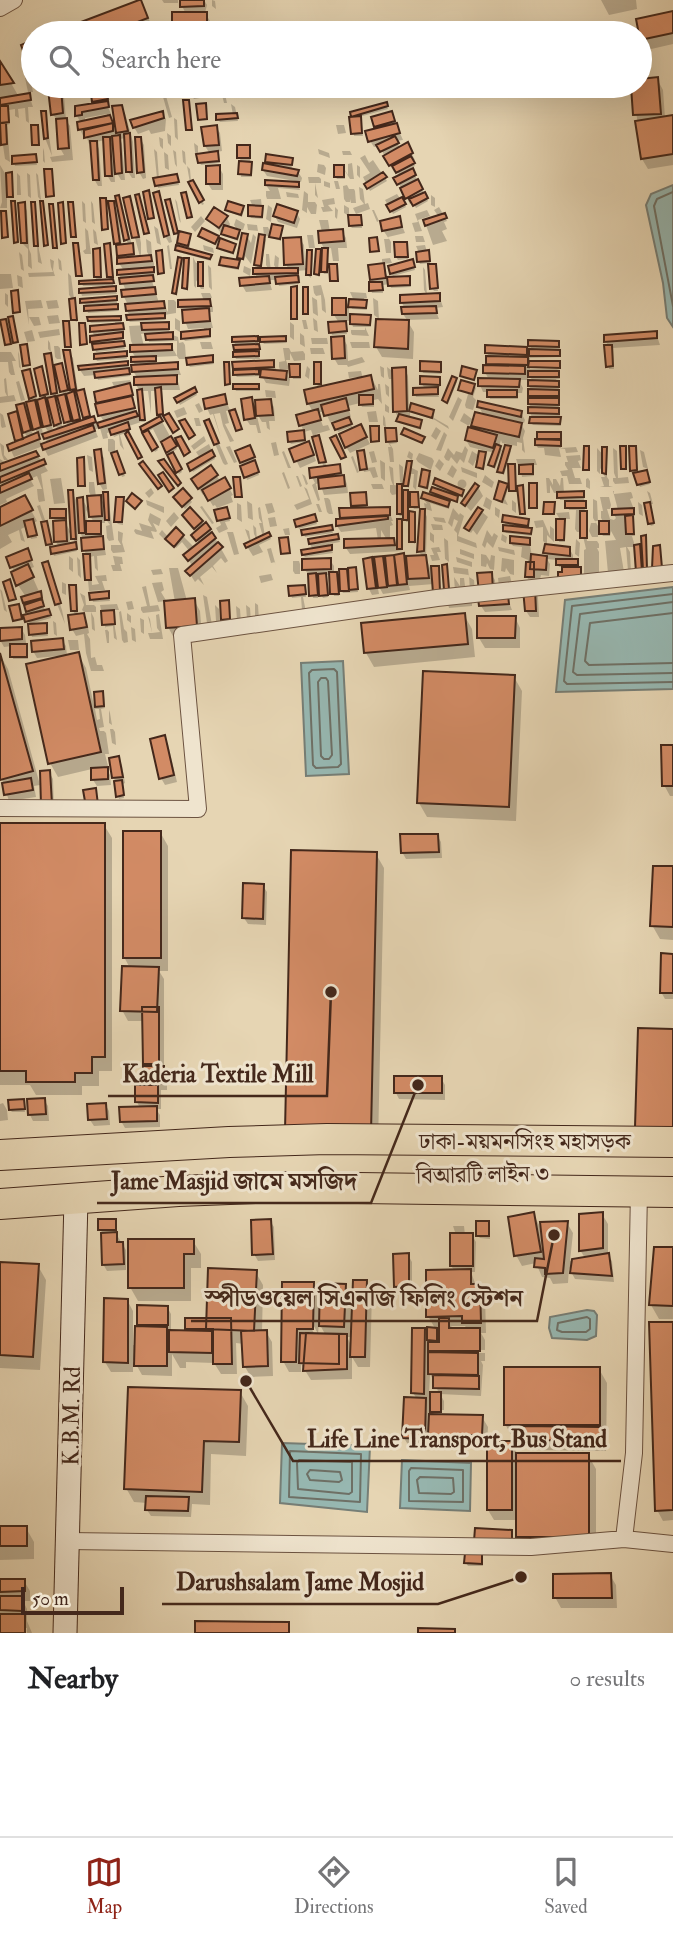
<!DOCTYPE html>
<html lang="en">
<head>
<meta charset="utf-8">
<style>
	body { margin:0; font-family:"IM FELL Double Pica","Noto Serif Bengali",serif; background:#f6f6f6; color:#202124 }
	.scale { position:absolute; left:21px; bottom:18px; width:103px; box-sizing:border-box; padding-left:7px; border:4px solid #44281b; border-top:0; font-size:19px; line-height:24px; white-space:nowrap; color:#44281b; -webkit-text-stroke:5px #efe4ce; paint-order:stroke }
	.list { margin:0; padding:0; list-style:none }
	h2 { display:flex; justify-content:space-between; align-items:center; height:91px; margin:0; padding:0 28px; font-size:30px }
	h2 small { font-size:23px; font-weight:400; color:#757577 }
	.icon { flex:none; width:38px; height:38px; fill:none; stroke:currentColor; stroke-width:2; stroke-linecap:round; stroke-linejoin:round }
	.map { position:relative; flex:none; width:673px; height:1633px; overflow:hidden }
	.search { position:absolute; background:#fff; box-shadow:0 7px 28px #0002; left:21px; right:21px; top:21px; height:77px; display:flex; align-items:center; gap:18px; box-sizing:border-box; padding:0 24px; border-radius:38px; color:#757577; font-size:26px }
	.sheet { height:203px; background:#fff }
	nav { display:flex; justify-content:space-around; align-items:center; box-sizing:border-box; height:98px; border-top:2px solid #e0e0e0; background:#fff; font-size:19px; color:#757577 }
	nav a { display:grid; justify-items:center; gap:4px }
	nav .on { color:#8f2418 }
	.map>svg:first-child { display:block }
	.water { fill:#97b8b2; stroke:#767e76; stroke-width:2 }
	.shadow { fill:#0003; fill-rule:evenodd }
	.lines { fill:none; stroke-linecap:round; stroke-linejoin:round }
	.shore { stroke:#6e7066; stroke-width:2 }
	.building { fill:#d28b65; stroke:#44281b; stroke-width:2 }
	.street-casing { stroke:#6c5341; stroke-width:18 }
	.secondary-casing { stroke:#44281b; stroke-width:25 }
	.highway-casing { stroke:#44281b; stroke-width:32 }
	.street { stroke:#efe4ce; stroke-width:16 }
	.secondary { stroke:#efe4ce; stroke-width:23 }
	.highway { stroke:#e6d5b3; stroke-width:30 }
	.labels { text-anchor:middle; stroke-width:6; stroke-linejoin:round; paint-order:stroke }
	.street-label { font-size:23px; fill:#44281b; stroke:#efe4ce }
	.leader { fill:none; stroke:#44281b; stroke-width:2.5 }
	.callout-dot { fill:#44281b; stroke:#efe4ce; stroke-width:2.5 }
	.callout-label { font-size:24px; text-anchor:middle; font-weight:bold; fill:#44281b; stroke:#efe4ce; stroke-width:6; stroke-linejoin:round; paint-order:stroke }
</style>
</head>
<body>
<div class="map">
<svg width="673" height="1633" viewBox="0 0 673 1633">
	<rect width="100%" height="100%" fill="#e6d5b3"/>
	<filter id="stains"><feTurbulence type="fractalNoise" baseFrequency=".00286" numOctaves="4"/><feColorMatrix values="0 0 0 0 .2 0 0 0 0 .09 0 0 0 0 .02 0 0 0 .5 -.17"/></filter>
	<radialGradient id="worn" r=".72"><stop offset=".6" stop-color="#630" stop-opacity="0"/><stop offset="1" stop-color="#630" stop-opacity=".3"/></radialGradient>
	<!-- water -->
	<path class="water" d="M 673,185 L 673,327 L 667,318 L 663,283 L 646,205 L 651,194 Z
		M 673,587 L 673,689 L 556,692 L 565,600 Z
		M 343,661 L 349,774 L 306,776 L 301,663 Z
		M 587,1310 L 594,1311 L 597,1315 L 596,1336 L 587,1340 L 552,1338 L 549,1328 L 550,1317 Z
		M 282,1443 L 370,1446 L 367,1512 L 280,1503 Z
		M 402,1460 L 471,1463 L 470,1511 L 400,1508 Z"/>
	<!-- shadow -->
	<path class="shadow" d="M 178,0 L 178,3 L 164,3 L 162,0 Z
		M 182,0 L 204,0 L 207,5 L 205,13 L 210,21 L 210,30 L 208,30 L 209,33 L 179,33 L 174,23 L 186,14 L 182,6 Z
		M 212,0 L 215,1 L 216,9 L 212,6 Z
		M 601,0 L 636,0 L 637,9 L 609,15 Z
		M 140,1 L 155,32 L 57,33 Z
		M 673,13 L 673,44 L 647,50 L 642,39 Z
		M 0,64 L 19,97 L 29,95 L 33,107 L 28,107 L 29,123 L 26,121 L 25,108 L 18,109 L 19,118 L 15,116 L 15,109 L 9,110 L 10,124 L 7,125 L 10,162 L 5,159 L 0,125 Z
		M 30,77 L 33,92 L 28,92 L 25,78 Z
		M 657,79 L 663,90 L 665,118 L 673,117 L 673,165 L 648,169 L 642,159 L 633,86 L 640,86 L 640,80 Z
		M 176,86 L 182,86 L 183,98 L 179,98 Z
		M 60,89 L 64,96 L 66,120 L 70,126 L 73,160 L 52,162 L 50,157 L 64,155 L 60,148 L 58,120 L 52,114 Z
		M 205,91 L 206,97 L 194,99 L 192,96 L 192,93 Z
		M 225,94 L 227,103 L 224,103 L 222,95 Z
		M 107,95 L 108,102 L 106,102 L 111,114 L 108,114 L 118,131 L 121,107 L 125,113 L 133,142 L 135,178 L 132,178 L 127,170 L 126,138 L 120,139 L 122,144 L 125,180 L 121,180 L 114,168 L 115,182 L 111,182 L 107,175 L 105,140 L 96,142 L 99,149 L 102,186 L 98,186 L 94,179 L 92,143 L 89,144 L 86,135 L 83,136 L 80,129 L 81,123 L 77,116 L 77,108 L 96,105 L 93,96 ZM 107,114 L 107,118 L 85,122 L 85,118 ZM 114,126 L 121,137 L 116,137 ZM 114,138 L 115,149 L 109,139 Z
		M 166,96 L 172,117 L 169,118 L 163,97 Z
		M 231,104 L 235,107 L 238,121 L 220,122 L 218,120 L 233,115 Z
		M 386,104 L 388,109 L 359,117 L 363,136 L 354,136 L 352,113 Z
		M 45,113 L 46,116 L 52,156 L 45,138 Z
		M 162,113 L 166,119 L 165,131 L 151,134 L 149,130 L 138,134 L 134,127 Z
		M 391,113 L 403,140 L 396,141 L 400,148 L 407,145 L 415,160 L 412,161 L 415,166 L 411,168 L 428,201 L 416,208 L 413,203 L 410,204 L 399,184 L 400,176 L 396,170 L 394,172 L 379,146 L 374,147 L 370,141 L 377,130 L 375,126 Z
		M 174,118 L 177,120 L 178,140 L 175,137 Z
		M 336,125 L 344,125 L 346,133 L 338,134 Z
		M 216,127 L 220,133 L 222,151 L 217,152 L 220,163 L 201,165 L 195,152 L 194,143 L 198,146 L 198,155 L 210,154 L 205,146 Z
		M 167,133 L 171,136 L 171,146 L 168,143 Z
		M 159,137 L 163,139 L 163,149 L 160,146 Z
		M 140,138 L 144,145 L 146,178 L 143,179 L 139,172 Z
		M 249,147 L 252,177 L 241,177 L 242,163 L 239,157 Z
		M 43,148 L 44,151 L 45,163 L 43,161 Z
		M 154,149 L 157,152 L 159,179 L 178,179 L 179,185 L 158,188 Z
		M 318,149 L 329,153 L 330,158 L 319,154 Z
		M 173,150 L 176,152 L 177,167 L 175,164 Z
		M 182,150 L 185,152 L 186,165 L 183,162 Z
		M 342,151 L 350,151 L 352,155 L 343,155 Z
		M 164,152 L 168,155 L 169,170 L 165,168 Z
		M 365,155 L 369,163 L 373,160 L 387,181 L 370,191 L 363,177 L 370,173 L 360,158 Z
		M 35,156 L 37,165 L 15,166 L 14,163 Z
		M 291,160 L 292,170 L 298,172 L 302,178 L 301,182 L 267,176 L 263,170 L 269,166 L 266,161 Z
		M 352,163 L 354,179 L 350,179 L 345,171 L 345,179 L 337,179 L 335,176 L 343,167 L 348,175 L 348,164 Z
		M 318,164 L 324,165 L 326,168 L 325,175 L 317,172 Z
		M 0,165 L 6,175 L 11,174 L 12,177 L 13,195 L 8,195 L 7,193 L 7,208 L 0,208 L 2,202 Z
		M 357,165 L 360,167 L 360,178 L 357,175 Z
		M 187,166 L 190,169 L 191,182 L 204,204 L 202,205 L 190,183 Z
		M 219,167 L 223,174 L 223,190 L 212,190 L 208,184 Z
		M 17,173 L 20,176 L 21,195 L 17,195 Z
		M 27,173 L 30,175 L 31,198 L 28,196 Z
		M 36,173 L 38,175 L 41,200 L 38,197 Z
		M 308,177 L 319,177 L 321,179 L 321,183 L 315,183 L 318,198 L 315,195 L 315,183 L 309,183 Z
		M 324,181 L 330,183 L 330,188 L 324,186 Z
		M 334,181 L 338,181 L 340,189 L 336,189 Z
		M 297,182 L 300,190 L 278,188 L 281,199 L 267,199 L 266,196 L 266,191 L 270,191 L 266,185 Z
		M 347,185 L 349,189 L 354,189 L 355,191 L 356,203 L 351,203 L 350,199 L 350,202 L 346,202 L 344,199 L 343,186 Z
		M 359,187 L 363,189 L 365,204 L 368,203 L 370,209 L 356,214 L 353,208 L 364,204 L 360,199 Z
		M 304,191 L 308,194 L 308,202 L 315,202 L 317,205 L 316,214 L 311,214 L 307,207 L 307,213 L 302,210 Z
		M 286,192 L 298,194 L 299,198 L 287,197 Z
		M 158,193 L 162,200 L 172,242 L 169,243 L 165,236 Z
		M 397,194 L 406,207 L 393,214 L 385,200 Z
		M 431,195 L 435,198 L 435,207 L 431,205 Z
		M 118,197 L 122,204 L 135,258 L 140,257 L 125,199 L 129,198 L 133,205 L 141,243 L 141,257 L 150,257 L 147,252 L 146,239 L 151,242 L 152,255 L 149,255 L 154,263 L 154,267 L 152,267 L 155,274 L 151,275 L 155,281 L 152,281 L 159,303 L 163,303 L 168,312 L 168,300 L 174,300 L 176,302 L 176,313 L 164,315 L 166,320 L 130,322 L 128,320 L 131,317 L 127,311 L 128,305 L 124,297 L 126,291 L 119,274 L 124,271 L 119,263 L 121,259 L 116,244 L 113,203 L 118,212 L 122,246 L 129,245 L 126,240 Z
		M 334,198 L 335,204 L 328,205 L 333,211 L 323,212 L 321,207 L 324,207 L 322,200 Z
		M 175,199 L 177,202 L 181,223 L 179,220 Z
		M 261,199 L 263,219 L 251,218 L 250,216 L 253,207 L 250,200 Z
		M 82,201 L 85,204 L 86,223 L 83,221 Z
		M 91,201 L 93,204 L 95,224 L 92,222 Z
		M 24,204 L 27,211 L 29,249 L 31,254 L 32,269 L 28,266 L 28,249 L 22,243 Z
		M 52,205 L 54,208 L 58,250 L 55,247 Z
		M 268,205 L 272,208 L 271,222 L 266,219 Z
		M 344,205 L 349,208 L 349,216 L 344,213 Z
		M 35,206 L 39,250 L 42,264 L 38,262 Z
		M 243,207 L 244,210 L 242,217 L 229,212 L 227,210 Z
		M 335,207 L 338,210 L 337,219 L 335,217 Z
		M 439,207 L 447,221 L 444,222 L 447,229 L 442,231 L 447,241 L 433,245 L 426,225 L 439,217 L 434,210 Z
		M 372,210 L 374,210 L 379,221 L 377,222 Z
		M 427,210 L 430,216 L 418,220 L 422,231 L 415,232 L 412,223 L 418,222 L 415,214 Z
		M 296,212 L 300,219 L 297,228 L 278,222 L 275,216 Z
		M 201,216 L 205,221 L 195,232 L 191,227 Z
		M 227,218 L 230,224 L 228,228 L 238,231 L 234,225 L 236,219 L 245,224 L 243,230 L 236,228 L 240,234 L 238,241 L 224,236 L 208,219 Z
		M 399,218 L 405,233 L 388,237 L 391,242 L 391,253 L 386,253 L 384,239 L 389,239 L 383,230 Z
		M 361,219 L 362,228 L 352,228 L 350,226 Z
		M 319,220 L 328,220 L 330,232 L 342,231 L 346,238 L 347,248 L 338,248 L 339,261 L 333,261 L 331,248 L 327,249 L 328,274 L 324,274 L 320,267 L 319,277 L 316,274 L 320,251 L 323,257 L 324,248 L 321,243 L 322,232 Z
		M 247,224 L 257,225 L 258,231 L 248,230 Z
		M 154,226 L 158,229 L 161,245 L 157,243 Z
		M 263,227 L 268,227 L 271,234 L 282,228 L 281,241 L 264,235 Z
		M 85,228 L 88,231 L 91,254 L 85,254 L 83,251 L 86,249 Z
		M 93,229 L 96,232 L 98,245 L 94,243 Z
		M 253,234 L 256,237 L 251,264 L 245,256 L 244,261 L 239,258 L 247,236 L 251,243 Z
		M 190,235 L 191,238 L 189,250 L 210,256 L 211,261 L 178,252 L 176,249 L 182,249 L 179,243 Z
		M 307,235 L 313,235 L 315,248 L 309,248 Z
		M 200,236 L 218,237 L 220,240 L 234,245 L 234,255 L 220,250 L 223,249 Z
		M 415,236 L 423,236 L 425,242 L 416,242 Z
		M 264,237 L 266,240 L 261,270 L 269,270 L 266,265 L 266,254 L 269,254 L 271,272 L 277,270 L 274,265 L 275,255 L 279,258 L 278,270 L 289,270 L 286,264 L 300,239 L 304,245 L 305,268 L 308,268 L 311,252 L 313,254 L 311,278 L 307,275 L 308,270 L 297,271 L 300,277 L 299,284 L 279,286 L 277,280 L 269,280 L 272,290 L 246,292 L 242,285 L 257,277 L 254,273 L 259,270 L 256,265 Z
		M 406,243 L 408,259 L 398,260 L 396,257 Z
		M 169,245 L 172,269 L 170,269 L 167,246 Z
		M 203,245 L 213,248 L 214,253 L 204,250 Z
		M 425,245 L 431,266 L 436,268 L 438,291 L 434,291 L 432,288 L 430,263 L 420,264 L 419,262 L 419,253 L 416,246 Z
		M 110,248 L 113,279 L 111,279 L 117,294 L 82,296 L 80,290 L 102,289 L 102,286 L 83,286 L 81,282 L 98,282 L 95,277 L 99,250 L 101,282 L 111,281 L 109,277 Z
		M 19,252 L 22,255 L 24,271 L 21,269 Z
		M 193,257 L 196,263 L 202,263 L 204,266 L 204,289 L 201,289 L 196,280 L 196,288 L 194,286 Z
		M 58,258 L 61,261 L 62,271 L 59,269 Z
		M 390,258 L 392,263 L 383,264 L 382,261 L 382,259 Z
		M 50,259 L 54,261 L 53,270 L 55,276 L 29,277 L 28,273 L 53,272 L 51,267 Z
		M 181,260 L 182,262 L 177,296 L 174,293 Z
		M 188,260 L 190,262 L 188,291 L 184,288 Z
		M 239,262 L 239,270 L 222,267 L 221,264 Z
		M 413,264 L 415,270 L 393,276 L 391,273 Z
		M 208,265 L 211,268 L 212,290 L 209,287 Z
		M 383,265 L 388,279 L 409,278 L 411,287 L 391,288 L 390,284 L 383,285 L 383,293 L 372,293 L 371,290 L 374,284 L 371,279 Z
		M 244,266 L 251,269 L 250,276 L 243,272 Z
		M 423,267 L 425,270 L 427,295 L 424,290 Z
		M 68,273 L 71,276 L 77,322 L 73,320 L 73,300 L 69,295 Z
		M 0,274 L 11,274 L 13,288 L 0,289 Z
		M 17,275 L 22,277 L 23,288 L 18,286 Z
		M 321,285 L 325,300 L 326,313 L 322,310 L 321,295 L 316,296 L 314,293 L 313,286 Z
		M 350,292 L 366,293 L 367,298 L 364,298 L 367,310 L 352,309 L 350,306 L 354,301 Z
		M 5,293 L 8,295 L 8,307 L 5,304 Z
		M 201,293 L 210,293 L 211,295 L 212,298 L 208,299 L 213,307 L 213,312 L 209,312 L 213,328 L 207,328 L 211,338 L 185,341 L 183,338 L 204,331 L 204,328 L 188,329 L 180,307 L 204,301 Z
		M 439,295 L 443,307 L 435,308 L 439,319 L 407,320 L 403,314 L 405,309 L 402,303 Z
		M 312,297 L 317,300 L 318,316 L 313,313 Z
		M 116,298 L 119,311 L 88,313 L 86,305 L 82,302 Z
		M 373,298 L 378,301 L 379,320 L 408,322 L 414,332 L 413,359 L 382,357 L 376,347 L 378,318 L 374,315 Z
		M 41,300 L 43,308 L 28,309 L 29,325 L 25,301 Z
		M 57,300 L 59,308 L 48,309 L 46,301 Z
		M 345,300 L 349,306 L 349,316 L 370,317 L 371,327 L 353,327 L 351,321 L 344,321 L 347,334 L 332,335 L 331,332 L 339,323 L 334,315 Z
		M 58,315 L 60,323 L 49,324 L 47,316 Z
		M 29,317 L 39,317 L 41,325 L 34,326 Z
		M 120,317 L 124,331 L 120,332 L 125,349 L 96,352 L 92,341 L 95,337 L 92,331 L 115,325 L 115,322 L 91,323 L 89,321 Z
		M 175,318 L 180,321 L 180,332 L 175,329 Z
		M 313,318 L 317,321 L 318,332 L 314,330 Z
		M 302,320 L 306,320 L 308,329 L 304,329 Z
		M 290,322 L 294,325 L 294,340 L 290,337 Z
		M 168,324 L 170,334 L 178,337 L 179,343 L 183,342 L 185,345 L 186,359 L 179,359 L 177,356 L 155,357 L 156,365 L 177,364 L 181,375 L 175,375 L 179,384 L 180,390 L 162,390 L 164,416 L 160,417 L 157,391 L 151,391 L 151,414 L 148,391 L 141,391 L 145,422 L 141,422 L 140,391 L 136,385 L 138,379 L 133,371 L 136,367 L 133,361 L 136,358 L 132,352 L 134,347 L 131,341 L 129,326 ZM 147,333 L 149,342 L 177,341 L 177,356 L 171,345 L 144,346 L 141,334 Z
		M 365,327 L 369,336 L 352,335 L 351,333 L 351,330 L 365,330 Z
		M 59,329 L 60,335 L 40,338 L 38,332 Z
		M 32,330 L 35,341 L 27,342 L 24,332 Z
		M 300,333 L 304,336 L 305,347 L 300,344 Z
		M 656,333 L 660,345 L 613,348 L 614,369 L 609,369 L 609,347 L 606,342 Z
		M 257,338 L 260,351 L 257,351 L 260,359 L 236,359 L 235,357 L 238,354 L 234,341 Z
		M 285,338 L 287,343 L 264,344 L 262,341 Z
		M 311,338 L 327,338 L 328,344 L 312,344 Z
		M 343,338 L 347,345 L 348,361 L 362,357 L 365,362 L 348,367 L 347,365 L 338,365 L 334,358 Z
		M 48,340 L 50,343 L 51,352 L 48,349 Z
		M 200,342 L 211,342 L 213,349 L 202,349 Z
		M 350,342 L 369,342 L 370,348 L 352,348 Z
		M 558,342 L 560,349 L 557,349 L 560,354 L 530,354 L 533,351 L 530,346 Z
		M 54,346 L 58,346 L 60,348 L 61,359 L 57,359 L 55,357 Z
		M 283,348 L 289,348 L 291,352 L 303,351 L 305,354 L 305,360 L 294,361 L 290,353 L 290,360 L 286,360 L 288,366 L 299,366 L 301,379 L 293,379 L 291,369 L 280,370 L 279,367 L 279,362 L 285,361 Z
		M 310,348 L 323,348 L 325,354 L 311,354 Z
		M 526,349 L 530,357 L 560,358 L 530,358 L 530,363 L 559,363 L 560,366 L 530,366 L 530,369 L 560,369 L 557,370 L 560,379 L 556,379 L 559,385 L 559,389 L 556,389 L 559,394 L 559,398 L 557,398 L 559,407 L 557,407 L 560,412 L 560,416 L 558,416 L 561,426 L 533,425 L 531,423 L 533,419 L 530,413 L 532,409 L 529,404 L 532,400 L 529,395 L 532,391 L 529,386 L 533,382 L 529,374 L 528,380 L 518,380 L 523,388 L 522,393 L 518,393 L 518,399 L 490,399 L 489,392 L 483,392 L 480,385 L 489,380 L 485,372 L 488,358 L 490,358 L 487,353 Z
		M 18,351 L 19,354 L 21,369 L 19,367 Z
		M 0,352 L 11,352 L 16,361 L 12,361 L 15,375 L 11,375 L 9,372 L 8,362 L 0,362 Z
		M 69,352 L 73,358 L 78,392 L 83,391 L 92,419 L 94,418 L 97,424 L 104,422 L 100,415 L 96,393 L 115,389 L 112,382 L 130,380 L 136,414 L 141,422 L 129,426 L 130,431 L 127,433 L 142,460 L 126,433 L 120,435 L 124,450 L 120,445 L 119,435 L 114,437 L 112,432 L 107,433 L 108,438 L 103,439 L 100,428 L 90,431 L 91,433 L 96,432 L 98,437 L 48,456 L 43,446 L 14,457 L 9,446 L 18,443 L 10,415 L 20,412 L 24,405 L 31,418 L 29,418 L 33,436 L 38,434 L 35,429 L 33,402 L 30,398 L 29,371 L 38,401 L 44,399 L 42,395 L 41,368 L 45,375 L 51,402 L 55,398 L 52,393 L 50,355 L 54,367 L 61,365 L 67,384 L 70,384 ZM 60,382 L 64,396 L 59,397 L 57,383 ZM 60,399 L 68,427 L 63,429 L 59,411 L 61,410 L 55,400 ZM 39,403 L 41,415 L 35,404 ZM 80,411 L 86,421 L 82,422 L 80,412 ZM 51,417 L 58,430 L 53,432 ZM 40,419 L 49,433 L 45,438 L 48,443 L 42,445 L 38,436 L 43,434 ZM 21,428 L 28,438 L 24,440 Z
		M 126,353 L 127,359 L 97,361 L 96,359 Z
		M 212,357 L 214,364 L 190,367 L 188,364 Z
		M 273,362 L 277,372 L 286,373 L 290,379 L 289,386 L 266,383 L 262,376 L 237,377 L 235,375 L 234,368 Z
		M 127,363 L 132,371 L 130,372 L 130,376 L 98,380 L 96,375 L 84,376 L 80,370 Z
		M 320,364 L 321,388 L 359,380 L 358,377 L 349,378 L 348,372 L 361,371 L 363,379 L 371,377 L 378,390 L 378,384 L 380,384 L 382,404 L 378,399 L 374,400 L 374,407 L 362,407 L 360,403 L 348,406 L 351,417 L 348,417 L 353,429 L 364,432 L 370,444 L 350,453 L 346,447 L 351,427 L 338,432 L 334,421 L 330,422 L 325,411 L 318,413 L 323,426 L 328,425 L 330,430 L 316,434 L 327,467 L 339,465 L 347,484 L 348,493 L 324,495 L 320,483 L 316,484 L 320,500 L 318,501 L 312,485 L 315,483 L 312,477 L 324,468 L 311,430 L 304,432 L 301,425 L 313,412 L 308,403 L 319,388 L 316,383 Z
		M 440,364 L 441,374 L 423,373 L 422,370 Z
		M 307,366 L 310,369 L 309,379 L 305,376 Z
		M 380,366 L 384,368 L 384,378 L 381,376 Z
		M 387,367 L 391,370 L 405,369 L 408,376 L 409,404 L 433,412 L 434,418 L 448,426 L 449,429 L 435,420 L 410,412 L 410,419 L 421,422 L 421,430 L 400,423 L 395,411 L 394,379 L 389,379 L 388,376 Z
		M 475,371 L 475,381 L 463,378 L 462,375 Z
		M 6,378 L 8,396 L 14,395 L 16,401 L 0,403 L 0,397 L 7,396 L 5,392 L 4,379 Z
		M 439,378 L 440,387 L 436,387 L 439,397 L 416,397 L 415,394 L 425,389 L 422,384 Z
		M 456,380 L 457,382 L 448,404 L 444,400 Z
		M 19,381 L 25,400 L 21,401 L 16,382 Z
		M 385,384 L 389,387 L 389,397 L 386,394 Z
		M 258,385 L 260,391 L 236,391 L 235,389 Z
		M 474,385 L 476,388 L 473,397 L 476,400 L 473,410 L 466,408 L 465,405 L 468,394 L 460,389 Z
		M 194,389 L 197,395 L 180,405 L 177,399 Z
		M 265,390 L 275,391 L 276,398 L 266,397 Z
		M 224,396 L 230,410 L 226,411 L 229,423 L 225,424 L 234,441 L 230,442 L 223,426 L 220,413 L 214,414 L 221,438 L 213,414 L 210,415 L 207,408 Z
		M 458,397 L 462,400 L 453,421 L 449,417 Z
		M 251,399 L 258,410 L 270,400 L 274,407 L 275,421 L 269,421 L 270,430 L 267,428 L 266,422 L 262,422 L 256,412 L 261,433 L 258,433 L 256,425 L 250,425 L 246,419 Z
		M 199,403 L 203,411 L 199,413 L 195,405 Z
		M 385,404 L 389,407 L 389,413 L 385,411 Z
		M 184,407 L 187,414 L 177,418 L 174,411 Z
		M 479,407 L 521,413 L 525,420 L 524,423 L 520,422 L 525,431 L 523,438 L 525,453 L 522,450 L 522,443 L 517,442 L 517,446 L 502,443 L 501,440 L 499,447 L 502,450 L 495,469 L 490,465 L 495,453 L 470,447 L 466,440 L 476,432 L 473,426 L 484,416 Z
		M 376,411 L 378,422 L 369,422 L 367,412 Z
		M 0,413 L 3,415 L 6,427 L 2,428 L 1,426 Z
		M 464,413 L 472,419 L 469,426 L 460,421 Z
		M 383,415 L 385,418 L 386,428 L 383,425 Z
		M 160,418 L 177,449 L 171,453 L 182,472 L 179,474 L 163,442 L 160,443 L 153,429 L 147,432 L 158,450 L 155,452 L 142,427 Z
		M 194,418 L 199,418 L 201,426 L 196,426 Z
		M 206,422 L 210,423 L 228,464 L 225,465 L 223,463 Z
		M 436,427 L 441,431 L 436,440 L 431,436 Z
		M 395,430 L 397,443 L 390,444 L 393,449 L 394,462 L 390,462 L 388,447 L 391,447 L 387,441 Z
		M 303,432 L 305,442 L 291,444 L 289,441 Z
		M 444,432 L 447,435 L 441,451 L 436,450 Z
		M 538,434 L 560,434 L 561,448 L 576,447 L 578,452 L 566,453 L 565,449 L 559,448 L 561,457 L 545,455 L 544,448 L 538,448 L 536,445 Z
		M 204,436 L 206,441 L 194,450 L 191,446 Z
		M 108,439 L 113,439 L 115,441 L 115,454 L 125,476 L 122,477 L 113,454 L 108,451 Z
		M 276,442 L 279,455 L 274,456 L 271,443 Z
		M 0,443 L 4,446 L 4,455 L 8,460 L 4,460 L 2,455 Z
		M 209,444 L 215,459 L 193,472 L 189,465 L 200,458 L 196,452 Z
		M 230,446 L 237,462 L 234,463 L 226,447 Z
		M 465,446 L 468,450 L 464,463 L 460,459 L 457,464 L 451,457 L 449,461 L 446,460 L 444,457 L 448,448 L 454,455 L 456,451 L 462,453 Z
		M 509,448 L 511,451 L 504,475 L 499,472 Z
		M 597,448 L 604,456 L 606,449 L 607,451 L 607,477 L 609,480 L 609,486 L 613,487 L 600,487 L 604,486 L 601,477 L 605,477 L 600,468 L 600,474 L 597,471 Z
		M 613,448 L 617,451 L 618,478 L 628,477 L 629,483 L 615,484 L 613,481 L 613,478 L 616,478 L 614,473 Z
		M 635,448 L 637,474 L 648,474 L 650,484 L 640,487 L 635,473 L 631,470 Z
		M 251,450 L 259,475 L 247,480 L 241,462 Z
		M 291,450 L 312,450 L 316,461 L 300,468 Z
		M 640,450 L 644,452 L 648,469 L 643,467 Z
		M 100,451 L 104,458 L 107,489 L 103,490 L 99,483 Z
		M 284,451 L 291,468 L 288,468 L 282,452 Z
		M 374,451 L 377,462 L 372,463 L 369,452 Z
		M 409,451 L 413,454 L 412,460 L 407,457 Z
		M 472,451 L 478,455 L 473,466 L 468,462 Z
		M 359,452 L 365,454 L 367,468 L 375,467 L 378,477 L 373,478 L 370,471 L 364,472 Z
		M 36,453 L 48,471 L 41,474 L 45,501 L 39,502 L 38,499 L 37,489 L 42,489 L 37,476 L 30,479 L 34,486 L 6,499 L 7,502 L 0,505 L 0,488 L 3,486 L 0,481 L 0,459 L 6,463 Z
		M 419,453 L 432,458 L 434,461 L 431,470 L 418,462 L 416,459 Z
		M 485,454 L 484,470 L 479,469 L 478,467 Z
		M 87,455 L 92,457 L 93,472 L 89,470 Z
		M 580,455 L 581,460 L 578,461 L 581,468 L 572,468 L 575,478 L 580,478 L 582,484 L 569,484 L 567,476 L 562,476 L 560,471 L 568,470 L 565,465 L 565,462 L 568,462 L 566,456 Z
		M 353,456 L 359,472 L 357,473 L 351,457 Z
		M 439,459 L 444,464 L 440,471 L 435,466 Z
		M 516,459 L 535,459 L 537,465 L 531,465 L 534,476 L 522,477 L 520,465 L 518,465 Z
		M 380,460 L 385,463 L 385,481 L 381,478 Z
		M 411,463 L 412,468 L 418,471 L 416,490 L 413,487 L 414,474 L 411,474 L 409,488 L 405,485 Z
		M 399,464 L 403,467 L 403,484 L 400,482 Z
		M 452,465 L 457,470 L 453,478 L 447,474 Z
		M 389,466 L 393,468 L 394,485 L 401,486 L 403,492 L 407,492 L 412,499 L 417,494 L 419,497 L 419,509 L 414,509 L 409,501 L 409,513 L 414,513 L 415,516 L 415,544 L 411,541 L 411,522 L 406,522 L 405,516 L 400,516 L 398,514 L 398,494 L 392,495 L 390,492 L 390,485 L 393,485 L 391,480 Z
		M 211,467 L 220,481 L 224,479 L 233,495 L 231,496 L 233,502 L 217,508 L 215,505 L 213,506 L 205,493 L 203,495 L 193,480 Z
		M 461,467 L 477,473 L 477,478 L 462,472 Z
		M 284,472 L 290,488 L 288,489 L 282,473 Z
		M 429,473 L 431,475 L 428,490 L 422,488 L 421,486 Z
		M 302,474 L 305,476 L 308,484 L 306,485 Z
		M 485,475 L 494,482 L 492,488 L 482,482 Z
		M 296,476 L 298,476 L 302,486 L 300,487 Z
		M 61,478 L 65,503 L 54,504 L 50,479 Z
		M 546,478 L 549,478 L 553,485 L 553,479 L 556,479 L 560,486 L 561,478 L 563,478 L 564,493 L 583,493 L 584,496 L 587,541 L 597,541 L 599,544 L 599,548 L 597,548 L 599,552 L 599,578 L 564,583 L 560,577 L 564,573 L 564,567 L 559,567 L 557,560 L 547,559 L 550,564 L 549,576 L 541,575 L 540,580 L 528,579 L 527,577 L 528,560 L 521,557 L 522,547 L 513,546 L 511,543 L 529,540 L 532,556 L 548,557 L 545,552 L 546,544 L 543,541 L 543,527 L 536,528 L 535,525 L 534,521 L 543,520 L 550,536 L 550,526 L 554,529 L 554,542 L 547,535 L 547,546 L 569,548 L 573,555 L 573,561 L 577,561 L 578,569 L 584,577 L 584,550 L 586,549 L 582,532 L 577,532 L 575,529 L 576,510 L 569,510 L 567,500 L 560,500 L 559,493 L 554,493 L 550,485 L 550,493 L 547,493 Z
		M 588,478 L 590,481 L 590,489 L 586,487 L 586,479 Z
		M457.5 484a4.5 4.5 0 1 1 9 0a4.5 4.5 0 1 1-9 0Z
		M 89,482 L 94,482 L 96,497 L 100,497 L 106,507 L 107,493 L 108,496 L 114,540 L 109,541 L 107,538 L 106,526 L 110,525 L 105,518 L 105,523 L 100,523 L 106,555 L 97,556 L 98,571 L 95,568 L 94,556 L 90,557 L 92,585 L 99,584 L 95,576 L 106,575 L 107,581 L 102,581 L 105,590 L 89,591 L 84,540 L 78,529 L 77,551 L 54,556 L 51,547 L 48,545 L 43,524 L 47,526 L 52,549 L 59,547 L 56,542 L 55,520 L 52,518 L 65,510 L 66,520 L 64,520 L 72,535 L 72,492 L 76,500 L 82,499 L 90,512 L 92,498 L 89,492 ZM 86,510 L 94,522 L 87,523 ZM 69,532 L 76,544 L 70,545 Z
		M 371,484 L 382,484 L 384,489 L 373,489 Z
		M 435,484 L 463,492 L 463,498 L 455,495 L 458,503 L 446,499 L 450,505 L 449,509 L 430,503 L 432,511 L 425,509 L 424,503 L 427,504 L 423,498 L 436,498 L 432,492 L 439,491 Z
		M 507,485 L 508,488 L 505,499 L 508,505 L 497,501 L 496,499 Z
		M 304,487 L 307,489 L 312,504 L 297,510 L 294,505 L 309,499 Z
		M 478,487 L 483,496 L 471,511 L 463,503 Z
		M 151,488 L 154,493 L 149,498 L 145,493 Z
		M 183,491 L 192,502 L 185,509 L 177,500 Z
		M 601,491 L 614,491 L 614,494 L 631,492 L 632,494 L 633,498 L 630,499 L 635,512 L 635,516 L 632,516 L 635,536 L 632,536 L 635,546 L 643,546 L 646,540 L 648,573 L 640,574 L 636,547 L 627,547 L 630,552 L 631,574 L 628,571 L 626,547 L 620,548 L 624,572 L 608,573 L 605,541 L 616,540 L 611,531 L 610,536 L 603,536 L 598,528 L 598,537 L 592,537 L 589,531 L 591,523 L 596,523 L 593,518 L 593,499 L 597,501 L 598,521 L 595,521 L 601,531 L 604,523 L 601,518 L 601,511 L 603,511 L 600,497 L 609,497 L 611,505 L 610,509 L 607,509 L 610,519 L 614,520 L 616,518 L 614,515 L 618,510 L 613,491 Z
		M 647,491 L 650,493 L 653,504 L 650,504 L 654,525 L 651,526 L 649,523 L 646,505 L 651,504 Z
		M 365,493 L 367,509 L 388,509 L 393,521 L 391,521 L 393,525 L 390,526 L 390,540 L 393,540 L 397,550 L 403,551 L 350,554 L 346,548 L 378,540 L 376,528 L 341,532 L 337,526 L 337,520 L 342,520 L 341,510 L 355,510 L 353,505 ZM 381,530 L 387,540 L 381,540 Z
		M 486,497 L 492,501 L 490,510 L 483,506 Z
		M 24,498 L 37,521 L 34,523 L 37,538 L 31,539 L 27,526 L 21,529 L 25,542 L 21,540 L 19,530 L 8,535 L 12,542 L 0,549 L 0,509 Z
		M 324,498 L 328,498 L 330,500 L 333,514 L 329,514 L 327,512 Z
		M 123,499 L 123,525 L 118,524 L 116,522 Z
		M 146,500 L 164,507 L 164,513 L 147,505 Z
		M 512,500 L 516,503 L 516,513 L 512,510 Z
		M 247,501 L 252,504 L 253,520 L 248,518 Z
		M 638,502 L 642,505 L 643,516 L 639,514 Z
		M 237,503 L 241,505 L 242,522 L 237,519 Z
		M 272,503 L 275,512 L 268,514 L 265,504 Z
		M 316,504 L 319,504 L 322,512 L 319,512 Z
		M 40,505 L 45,520 L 42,520 L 37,506 Z
		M 202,506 L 214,523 L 212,524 L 200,507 Z
		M 260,507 L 265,536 L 268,534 L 271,539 L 259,545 L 263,552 L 253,556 L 246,545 L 250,543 L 245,529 L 249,531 L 251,543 L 263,537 L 259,523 L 262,523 L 259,518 L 258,508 Z
		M 495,507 L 500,510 L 499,518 L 495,515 Z
		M 453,508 L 459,515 L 460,513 L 464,516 L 458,536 L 476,543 L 477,548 L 457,541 L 457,533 L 454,530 L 458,521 L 454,519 L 452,527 L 448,523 Z
		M 424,510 L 427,517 L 426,558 L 430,568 L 438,567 L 439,570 L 441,594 L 434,584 L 409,586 L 410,590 L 383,594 L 377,583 L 379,594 L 372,595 L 369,589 L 371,559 L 377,570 L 376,559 L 403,555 L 405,558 L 422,557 L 419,551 Z
		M 216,511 L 228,511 L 230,521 L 225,522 L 228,529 L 219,533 L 216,528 L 221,525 Z
		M 174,512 L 179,518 L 171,527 L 166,521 Z
		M 482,512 L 488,517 L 477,535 L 473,530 L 471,533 L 466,528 Z
		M 569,512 L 570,519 L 563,519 L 565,523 L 565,542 L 559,542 L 561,521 L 556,513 Z
		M 150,513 L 161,519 L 159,526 L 153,523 L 157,531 L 156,532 L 151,531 L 154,539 L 136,534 L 134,531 L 135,529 L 142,531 L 139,523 L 152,527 L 148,520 Z
		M 184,516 L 201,522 L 210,529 L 228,561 L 225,563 L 221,558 L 213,566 L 217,573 L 212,567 L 200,577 L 204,585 L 198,579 L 195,582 L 188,571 L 193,567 L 186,556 L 190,552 L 182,542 L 176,548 L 166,537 L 164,539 L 159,534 L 162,530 L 169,538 L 183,536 L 195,548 L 200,544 L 195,538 L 197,532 Z
		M 275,517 L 277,526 L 270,527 L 268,518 Z
		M 433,517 L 444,518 L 446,523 L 435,521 Z
		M 315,519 L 317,524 L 299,529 L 296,521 Z
		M 528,521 L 532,536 L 506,533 L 504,530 L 507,527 L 504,522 Z
		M 431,524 L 442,525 L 443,530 L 433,530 Z
		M 253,525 L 256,528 L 257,540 L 254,534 Z
		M 289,528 L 290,535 L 285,535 L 283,529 Z
		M 332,529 L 333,533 L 305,537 L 304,534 Z
		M 487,530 L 492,537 L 494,533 L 498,536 L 493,548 L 487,542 L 485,548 L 482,545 Z
		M 118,531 L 123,533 L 122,542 L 125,552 L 113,553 L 111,550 L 111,545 L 121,545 L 118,540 Z
		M 227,532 L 233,532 L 234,535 L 239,554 L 234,555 L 233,552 Z
		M 430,532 L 434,535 L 434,543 L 430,540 Z
		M 502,534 L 507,537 L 506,543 L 501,540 Z
		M 444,538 L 448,541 L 449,562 L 445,559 Z
		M 339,539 L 340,542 L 329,544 L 333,553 L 305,557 L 303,555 L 313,550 L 310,544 Z
		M 576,539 L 580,543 L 579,557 L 575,554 Z
		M 439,547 L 441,552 L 437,552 L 440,560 L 432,561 L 430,555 L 434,555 L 431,548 Z
		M 498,547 L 514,550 L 515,555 L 499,551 Z
		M 271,548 L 276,566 L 273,567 L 276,566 L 275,562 L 271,563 L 267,549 Z
		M 460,549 L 474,554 L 474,559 L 460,554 Z
		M 27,550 L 34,567 L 29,569 L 41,596 L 45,611 L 50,613 L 51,618 L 30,624 L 30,626 L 46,624 L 48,636 L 32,637 L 31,634 L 30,624 L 26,617 L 30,616 L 24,602 L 26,597 L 18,585 L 12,567 Z
		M 481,554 L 486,555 L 490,561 L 491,555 L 495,556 L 494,570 L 490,569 L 487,563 L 486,567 L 481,566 Z
		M 69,556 L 73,559 L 73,572 L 69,569 Z
		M 113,556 L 122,557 L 123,564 L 120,564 L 122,571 L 113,571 L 111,565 L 115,565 Z
		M 77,557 L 80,560 L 81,578 L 78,575 Z
		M 456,557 L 472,562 L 472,567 L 457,562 Z
		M 502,558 L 514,560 L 514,575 L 510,574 L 506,568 L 505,572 L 501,571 Z
		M 330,560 L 334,566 L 334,574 L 336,574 L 341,582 L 340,571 L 355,569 L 358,592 L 343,593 L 338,585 L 339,596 L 334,596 L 331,575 L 327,575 L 328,597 L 323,598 L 318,589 L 318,598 L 313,598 L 310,576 L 304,569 Z
		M 293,561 L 299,561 L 300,564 L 300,574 L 295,574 L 293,571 Z
		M 453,567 L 468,569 L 469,577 L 474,580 L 475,594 L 470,592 L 469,575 L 454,573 Z
		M 48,568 L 62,610 L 65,624 L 57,604 Z
		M 169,568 L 178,568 L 187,601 L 194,600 L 200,611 L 202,636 L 174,638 L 168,627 L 166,601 L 158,602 L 152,583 L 162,582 L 164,590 L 161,592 L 167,602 L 175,602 Z
		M 161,569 L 163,574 L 153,575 L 151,570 Z
		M 271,574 L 273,580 L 261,583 L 259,576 Z
		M 491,574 L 495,580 L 496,598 L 507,597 L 512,610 L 485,612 L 481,606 L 480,599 Z
		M 510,576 L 513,588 L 499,587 L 498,578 Z
		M 454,577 L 460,586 L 460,578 L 464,578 L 466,594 L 462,594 L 457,586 L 458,594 L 455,592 Z
		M 62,582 L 66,584 L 66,595 L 62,593 Z
		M 146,586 L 150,606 L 158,605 L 160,611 L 143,613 L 141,610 L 141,607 L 147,606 L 142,587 Z
		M 304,586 L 306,597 L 303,597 L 306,612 L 302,610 L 301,597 L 292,598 L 291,595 Z
		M 75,587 L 78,616 L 83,615 L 87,621 L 89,633 L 87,634 L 90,639 L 91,658 L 95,657 L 97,665 L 102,665 L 104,671 L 91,671 L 86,653 L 84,634 L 76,636 L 72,629 L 76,616 L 73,611 Z
		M 0,589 L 2,591 L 7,612 L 4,610 Z
		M 534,590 L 538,597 L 539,617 L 530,617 L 526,611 Z
		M 80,593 L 85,596 L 86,605 L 94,605 L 96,607 L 96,612 L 91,612 L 94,618 L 95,631 L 92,629 L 91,612 L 84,612 L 82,610 L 84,605 Z
		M 108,593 L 110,601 L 93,602 L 92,599 Z
		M 203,595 L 207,597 L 212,625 L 208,625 L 207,623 Z
		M 447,599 L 472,600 L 472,606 L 449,608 Z
		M 132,601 L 134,609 L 128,610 L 126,602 Z
		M 255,603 L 258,605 L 259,620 L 255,617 Z
		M 117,604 L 119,610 L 112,610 L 117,640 L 114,638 L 113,626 L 105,627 L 109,632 L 109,643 L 107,643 L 105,630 L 107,630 L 104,624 L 100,605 Z
		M 215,605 L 219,609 L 220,623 L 216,621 Z
		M 246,605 L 250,608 L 251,622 L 247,620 Z
		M 236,606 L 240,609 L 241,623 L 237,621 Z
		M 121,611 L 124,629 L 127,632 L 128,642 L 124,643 L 122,640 L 119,612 Z
		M 127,613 L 131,616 L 131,623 L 127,620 Z
		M 159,614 L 163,639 L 150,639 L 148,633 L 152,633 L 148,616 L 150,619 L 152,633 L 160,632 L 157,628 L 156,615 Z
		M 464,615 L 472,629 L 475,657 L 374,667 L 366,653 Z
		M 515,617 L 520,628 L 520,648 L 485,648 L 479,638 Z
		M 140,618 L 144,620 L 144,634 L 141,632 Z
		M 53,621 L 56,623 L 57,636 L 54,634 Z
		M 131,627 L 135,629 L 136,642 L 132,640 Z
		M 21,628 L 25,635 L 28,659 L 13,659 L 12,646 L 4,647 L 0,640 L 0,630 Z
		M 62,640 L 66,646 L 67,656 L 78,654 L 86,668 L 94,706 L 96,706 L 102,693 L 104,695 L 105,708 L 101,709 L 104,727 L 99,728 L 100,731 L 104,731 L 106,733 L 109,754 L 105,754 L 108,766 L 105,766 L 110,775 L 111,785 L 97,786 L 93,780 L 92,769 L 58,777 L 50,763 L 59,658 L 59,656 L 37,658 L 33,651 ZM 95,709 L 99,709 L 100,719 L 97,720 Z
		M 68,640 L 78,640 L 79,650 L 70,650 Z
		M 0,655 L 8,669 L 40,785 L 34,786 L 36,797 L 9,801 L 0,773 Z
		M 514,677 L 522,691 L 516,821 L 427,817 L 419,803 Z
		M 109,710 L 110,713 L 112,725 L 109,723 Z
		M 110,729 L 113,729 L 115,732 L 116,745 L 112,743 Z
		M 164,737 L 168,744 L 177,782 L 165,785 L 161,778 Z
		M 673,747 L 673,796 L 670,796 L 664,785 Z
		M 118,758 L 122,765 L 125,783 L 123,784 L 124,798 L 119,799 L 114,778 Z
		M 49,772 L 53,779 L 54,811 L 47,811 Z
		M 0,824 L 104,825 L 112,838 L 112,1071 L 99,1071 L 99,1086 L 82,1086 L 82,1095 L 36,1095 L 30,1085 L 0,1085 Z
		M 160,832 L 168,846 L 168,971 L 159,971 L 164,979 L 164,1070 L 167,1074 L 167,1090 L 161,1090 L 161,1109 L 156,1109 L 160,1115 L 160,1127 L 125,1128 L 121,1121 L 140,1108 L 137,1102 L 144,1086 L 145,1068 L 147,1068 L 145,1064 L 144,1021 L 128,1021 L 122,1010 L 130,968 L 124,957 Z
		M 437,835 L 441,842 L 442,858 L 406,859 L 402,852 Z
		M 376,854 L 384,868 L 378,1146 L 295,1144 Z
		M 673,868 L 673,940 L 660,939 L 652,925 Z
		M 263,886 L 267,892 L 266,925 L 248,924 L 244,918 Z
		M 673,955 L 673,999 L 665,999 L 661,992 Z
		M 441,1078 L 445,1085 L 445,1100 L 399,1099 L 396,1093 Z
		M 44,1100 L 48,1106 L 49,1121 L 33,1121 L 30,1115 Z
		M 23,1101 L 25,1112 L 12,1112 L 10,1110 Z
		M 3,1103 L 7,1110 L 8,1120 L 0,1121 L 0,1104 Z
		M 105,1104 L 109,1111 L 110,1125 L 94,1126 L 90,1120 Z
		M 533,1214 L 542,1230 L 567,1223 L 573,1233 L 570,1261 L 585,1258 L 580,1250 L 602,1214 L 608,1224 L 608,1255 L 612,1261 L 614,1282 L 575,1279 L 569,1268 L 568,1283 L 553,1284 L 550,1278 L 542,1277 L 536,1263 L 522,1266 L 516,1255 Z
		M 115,1221 L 117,1232 L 115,1232 L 126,1250 L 126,1270 L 107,1271 L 103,1264 L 102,1232 L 99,1229 Z
		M 270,1221 L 274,1227 L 275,1260 L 258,1261 L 254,1254 Z
		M 488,1223 L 490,1239 L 480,1238 L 478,1236 Z
		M 453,1226 L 464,1226 L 465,1235 L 472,1235 L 476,1242 L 475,1272 L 471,1272 L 476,1286 L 479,1286 L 485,1296 L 486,1333 L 481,1333 L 485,1340 L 485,1350 L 444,1349 L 444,1353 L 485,1353 L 485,1361 L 481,1361 L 483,1365 L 481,1396 L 440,1394 L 444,1401 L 444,1410 L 433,1410 L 433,1414 L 443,1414 L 443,1416 L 482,1417 L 488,1427 L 487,1443 L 511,1443 L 517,1453 L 588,1455 L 596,1469 L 596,1551 L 526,1551 L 517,1537 L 518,1520 L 494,1520 L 488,1510 L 488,1445 L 436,1445 L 430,1434 L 430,1449 L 410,1448 L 404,1438 L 417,1399 L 413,1393 L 424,1330 L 429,1337 L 436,1330 L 428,1316 L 455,1271 L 451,1266 L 456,1235 ZM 451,1326 L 465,1326 L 468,1330 L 454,1330 ZM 435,1327 L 441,1327 L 441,1337 ZM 430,1374 L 435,1383 L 439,1394 L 429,1394 Z
		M 193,1241 L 201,1254 L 201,1268 L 191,1268 L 191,1301 L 138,1301 L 130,1287 Z
		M 673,1249 L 673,1319 L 659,1319 L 651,1305 Z
		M 408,1255 L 412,1262 L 412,1293 L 399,1293 L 395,1286 Z
		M 0,1264 L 38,1266 L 46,1280 L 40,1370 L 0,1368 Z
		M 255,1271 L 263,1285 L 262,1332 L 266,1332 L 272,1342 L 273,1376 L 251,1377 L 245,1367 L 244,1344 L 236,1343 L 237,1374 L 221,1374 L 214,1363 L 186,1362 L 186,1368 L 180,1368 L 172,1354 L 172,1376 L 142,1375 L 133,1359 L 133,1372 L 111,1372 L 105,1362 L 127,1300 L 133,1311 L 133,1345 L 136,1345 L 141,1328 L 138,1324 L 167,1307 L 171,1314 L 171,1332 L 189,1332 L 187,1328 L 208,1319 Z
		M 366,1282 L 372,1293 L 370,1367 L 358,1367 L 352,1357 L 352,1379 L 311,1380 L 301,1364 L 301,1372 L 289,1372 L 283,1361 L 313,1284 L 321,1298 L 345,1286 L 354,1302 ZM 311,1320 L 318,1334 L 319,1323 L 326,1336 L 315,1335 L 308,1322 ZM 347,1337 L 353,1337 L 352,1347 Z
		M 673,1324 L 673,1520 L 663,1521 L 657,1510 Z
		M 599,1369 L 607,1383 L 606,1451 L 530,1450 L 524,1438 L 513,1438 L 505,1424 Z
		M 240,1392 L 248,1406 L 246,1456 L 211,1454 L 210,1505 L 192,1504 L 191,1517 L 151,1516 L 147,1510 L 147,1503 L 134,1502 L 126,1488 Z
		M 0,1528 L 26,1528 L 34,1542 L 34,1559 L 0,1560 Z
		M 481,1555 L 483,1566 L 468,1566 L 466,1563 Z
		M 610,1575 L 616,1585 L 617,1608 L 561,1608 L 555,1597 Z
		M 0,1581 L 24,1581 L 30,1591 L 30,1601 L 23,1601 L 27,1609 L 27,1621 L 32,1633 L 27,1633 L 27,1628 L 23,1628 L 23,1633 L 0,1633 Z"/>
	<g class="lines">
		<!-- shore -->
		<path class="shore" d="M 673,192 L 657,199 L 654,206 L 673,306
			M 673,594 L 572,606 L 564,681 L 567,684 L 673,682
			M 673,602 L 580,614 L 573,672 L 577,675 L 673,673
			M 673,613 L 590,623 L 585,661 L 589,665 L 673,663
			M 334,669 L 337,672 L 341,764 L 338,767 L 316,768 L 313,765 L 309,673 L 312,670 Z
			M 321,678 L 326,678 L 328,681 L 332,755 L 329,759 L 324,759 L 321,756 L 318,682 Z
			M 587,1317 L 590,1319 L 590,1329 L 586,1332 L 562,1332 L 557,1330 L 558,1323 Z
			M 290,1451 L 361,1454 L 360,1502 L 289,1497 Z
			M 299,1460 L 352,1462 L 352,1492 L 349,1494 L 298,1489 L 297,1463 Z
			M 411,1468 L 463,1470 L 463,1502 L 409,1501 L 409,1471 Z
			M 310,1470 L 340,1472 L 342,1480 L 339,1482 L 310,1480 L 307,1474 Z
			M 420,1477 L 453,1478 L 454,1492 L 451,1494 L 419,1493 L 417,1480 Z"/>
	</g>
	<!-- building -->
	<path class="building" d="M 139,0 L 141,0 L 148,18 L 109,33 L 52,33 Z
		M 180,0 L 204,0 L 204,6 L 180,7 Z
		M 673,11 L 673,33 L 640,40 L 636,19 Z
		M 172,12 L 207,12 L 207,24 L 172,24 Z
		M 209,29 L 209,33 L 178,33 L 177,30 Z
		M 33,40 L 33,62 L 28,64 L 21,45 Z
		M 0,61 L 14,83 L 0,85 Z
		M 658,77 L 661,114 L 633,115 L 631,86 L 640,86 L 640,79 Z
		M 61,88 L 63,113 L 51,115 L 48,89 Z
		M 106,91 L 108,99 L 92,102 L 91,94 Z
		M 30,93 L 31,100 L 0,105 L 0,98 Z
		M 183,100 L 189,100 L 192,130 L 186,130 Z
		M 108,101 L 109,107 L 82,112 L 82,115 L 75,116 L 75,106 Z
		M 387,102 L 388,106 L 351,117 L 350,112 Z
		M 206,103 L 207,119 L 198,120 L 196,104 Z
		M 122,105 L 128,131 L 116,133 L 112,106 Z
		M 0,106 L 8,106 L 9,122 L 0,123 Z
		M 41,111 L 46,111 L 48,138 L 44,139 Z
		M 163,111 L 164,118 L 133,128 L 130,120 Z
		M 392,111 L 395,121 L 374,127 L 371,117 Z
		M 237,113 L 238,118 L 216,120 L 216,114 Z
		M 110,115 L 113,123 L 78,130 L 77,122 Z
		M 673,115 L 673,154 L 641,159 L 635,121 Z
		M 361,116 L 362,133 L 351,134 L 349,117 Z
		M 67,118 L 69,148 L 58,149 L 56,119 Z
		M 0,123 L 6,123 L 7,144 L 1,145 Z
		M 113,123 L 113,131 L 84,138 L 84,130 Z
		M 397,123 L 400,133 L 368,142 L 365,131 Z
		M 31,125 L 38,125 L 39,145 L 32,145 Z
		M 217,125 L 219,145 L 204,146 L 201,127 Z
		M 130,133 L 132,172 L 126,172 L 124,134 Z
		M 120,135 L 122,173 L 115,174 L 112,136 Z
		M 395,136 L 399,143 L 380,152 L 376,145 Z
		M 103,137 L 110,137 L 112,176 L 105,176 Z
		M 135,137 L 141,137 L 144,172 L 137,173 Z
		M 90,141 L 97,141 L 99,180 L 93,180 Z
		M 408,142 L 413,153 L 389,166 L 383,156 Z
		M 237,145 L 250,145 L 250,158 L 237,158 Z
		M 218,151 L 219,161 L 198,163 L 196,154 Z
		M 36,154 L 37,162 L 12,164 L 12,156 Z
		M 266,154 L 293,158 L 292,165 L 265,162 Z
		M 411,156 L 415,163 L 396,173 L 392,166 Z
		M 239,161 L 252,162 L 251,175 L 238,174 Z
		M 263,163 L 299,170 L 297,176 L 262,170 Z
		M 220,165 L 220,184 L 206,184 L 206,166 Z
		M 334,165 L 344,165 L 344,177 L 334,177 Z
		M 413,168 L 416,175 L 397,185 L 393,178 Z
		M 44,169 L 52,169 L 54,196 L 46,197 Z
		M 12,172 L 13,197 L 7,197 L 6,173 Z
		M 383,172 L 387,177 L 367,189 L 364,184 Z
		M 177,174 L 179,182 L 155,186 L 153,178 Z
		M 418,179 L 423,189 L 405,199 L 400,188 Z
		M 193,180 L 204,200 L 199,203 L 188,182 Z
		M 265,180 L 299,182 L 299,187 L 265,185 Z
		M 149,190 L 154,218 L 148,219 L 143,192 Z
		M 159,191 L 169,235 L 164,237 L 153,193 Z
		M 186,192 L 192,217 L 187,218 L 181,193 Z
		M 425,192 L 428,198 L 413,206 L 409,199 Z
		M 139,194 L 149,233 L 144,234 L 135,195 Z
		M 119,195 L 129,239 L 124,241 L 115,196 Z
		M 130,196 L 139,237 L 132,238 L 123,198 Z
		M 402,197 L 406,204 L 390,212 L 386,205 Z
		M 100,198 L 106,198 L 108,229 L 102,230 Z
		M 170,199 L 178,233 L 174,234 L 165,200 Z
		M 11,201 L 15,201 L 18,242 L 14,243 Z
		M 40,201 L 43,201 L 48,245 L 44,246 Z
		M 108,201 L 114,201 L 120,243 L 114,244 Z
		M 228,201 L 244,206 L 241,215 L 225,210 Z
		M 25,202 L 27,243 L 21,243 L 18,203 Z
		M 31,202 L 35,202 L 38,246 L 34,246 Z
		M 63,202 L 66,243 L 61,244 L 58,203 Z
		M 68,202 L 73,202 L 76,237 L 71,237 Z
		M 49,204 L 53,204 L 57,248 L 53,248 Z
		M 277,204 L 298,211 L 294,223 L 273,216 Z
		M 248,205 L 263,206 L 262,217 L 248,216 Z
		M 214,207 L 228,216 L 219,228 L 206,219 Z
		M 1,211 L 6,211 L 8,237 L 2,238 Z
		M 445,213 L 447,218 L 425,226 L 423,220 Z
		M 348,215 L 361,215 L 362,225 L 349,226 Z
		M 400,216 L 402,227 L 382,231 L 380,221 Z
		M 272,224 L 283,226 L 280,239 L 269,237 Z
		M 224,225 L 240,230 L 237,239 L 221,234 Z
		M 202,228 L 219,236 L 215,244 L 198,236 Z
		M 343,229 L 344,241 L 319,243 L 318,231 Z
		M 179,231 L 191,234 L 188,246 L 177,243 Z
		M 242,233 L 248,234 L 243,259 L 237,258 Z
		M 259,234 L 265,235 L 261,266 L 254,265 Z
		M 301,237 L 303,264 L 284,265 L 283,238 Z
		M 377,237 L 379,251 L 370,252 L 369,238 Z
		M 220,238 L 236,244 L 233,253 L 217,248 Z
		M 394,242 L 407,242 L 408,257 L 395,257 Z
		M 73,243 L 78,243 L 82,276 L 76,276 Z
		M 110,243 L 113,277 L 107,277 L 104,244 Z
		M 133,243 L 134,254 L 117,256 L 116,245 Z
		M 176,245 L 212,255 L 210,259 L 175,250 Z
		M 100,248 L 101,277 L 94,277 L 93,249 Z
		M 322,248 L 328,248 L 327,272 L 321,272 Z
		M 316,249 L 321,249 L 319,275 L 314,274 Z
		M 162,250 L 164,273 L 158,274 L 156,251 Z
		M 307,250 L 312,250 L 311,275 L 306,275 Z
		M 429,250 L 430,261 L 417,262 L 416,252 Z
		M 151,255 L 152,261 L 117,264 L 117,258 Z
		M 178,257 L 182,258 L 176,294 L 172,293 Z
		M 221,257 L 240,260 L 238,268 L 219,265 Z
		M 184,258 L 189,258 L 187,289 L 182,288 Z
		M 413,259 L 415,267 L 390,274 L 388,266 Z
		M 198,262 L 203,262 L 203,286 L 198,286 Z
		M 384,263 L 386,278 L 370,280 L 368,265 Z
		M 329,264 L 337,264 L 338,281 L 330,281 Z
		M 428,264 L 436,264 L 438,288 L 430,289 Z
		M 154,267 L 154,272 L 117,275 L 117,270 Z
		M 253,268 L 298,268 L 298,273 L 253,274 Z
		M 153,275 L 154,281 L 120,284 L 119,278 Z
		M 298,275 L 299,282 L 276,284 L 275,277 Z
		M 269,276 L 270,283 L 240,286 L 239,278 Z
		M 410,276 L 410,285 L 388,286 L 387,277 Z
		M 113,279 L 114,283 L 79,284 L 79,281 Z
		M 369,282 L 382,282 L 383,290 L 369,291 Z
		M 116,286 L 116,291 L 79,293 L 79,289 Z
		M 297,286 L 297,319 L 291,319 L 291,287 Z
		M 155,287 L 156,294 L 122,297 L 121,290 Z
		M 303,287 L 308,287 L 308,314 L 303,314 Z
		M 18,290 L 20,312 L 13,313 L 11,291 Z
		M 440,293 L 440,301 L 400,303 L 400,295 Z
		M 117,296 L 117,300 L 80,303 L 80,299 Z
		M 75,298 L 77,320 L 71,320 L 69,299 Z
		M 332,298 L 346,298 L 346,315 L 332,315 Z
		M 210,299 L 211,306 L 178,307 L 178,300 Z
		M 349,299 L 367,300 L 366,308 L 348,307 Z
		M 164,301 L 165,308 L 126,311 L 125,304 Z
		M 118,304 L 118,309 L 84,311 L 84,306 Z
		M 436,306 L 437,313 L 402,314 L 401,307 Z
		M 209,308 L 210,321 L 183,323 L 182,310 Z
		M 165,313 L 165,318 L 127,320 L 126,315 Z
		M 350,314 L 371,315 L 370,325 L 350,324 Z
		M 13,316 L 18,342 L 13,343 L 8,317 Z
		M 121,316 L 121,320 L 88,321 L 87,317 Z
		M 6,319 L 11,344 L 5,345 L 0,320 Z
		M 376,319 L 409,320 L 408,349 L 374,347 Z
		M 63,321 L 69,321 L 71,347 L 65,347 Z
		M 346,321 L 347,331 L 329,333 L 328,322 Z
		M 169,322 L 169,329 L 142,330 L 141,323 Z
		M 79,323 L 85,323 L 87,344 L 80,345 Z
		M 123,323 L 124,329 L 90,332 L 90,326 Z
		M 210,329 L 210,336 L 181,339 L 181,332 Z
		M 657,331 L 657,338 L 604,342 L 604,335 Z
		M 123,332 L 123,338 L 90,342 L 90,336 Z
		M 173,332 L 173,339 L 146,340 L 145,334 Z
		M 258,336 L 258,341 L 232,342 L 232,337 Z
		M 286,336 L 286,341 L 260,342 L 260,337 Z
		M 344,336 L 345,358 L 332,359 L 331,337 Z
		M 528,340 L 559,341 L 559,347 L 528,346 Z
		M 124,341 L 125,346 L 93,350 L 92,344 Z
		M 27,344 L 30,365 L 23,366 L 20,345 Z
		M 172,344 L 172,350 L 130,352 L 130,345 Z
		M 259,344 L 260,349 L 234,350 L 233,345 Z
		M 485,345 L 527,347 L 527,355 L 485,353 Z
		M 604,345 L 612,345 L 613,366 L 606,367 Z
		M 529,349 L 560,350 L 560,356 L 529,356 Z
		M 63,350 L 70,350 L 76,389 L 70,390 Z
		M 127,351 L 127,356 L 94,359 L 94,354 Z
		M 259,351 L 259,356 L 233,357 L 233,352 Z
		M 51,353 L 57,393 L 51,394 L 44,354 Z
		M 213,355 L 213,362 L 187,365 L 186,358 Z
		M 156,356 L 156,361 L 131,362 L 131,357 Z
		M 486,356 L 528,357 L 528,365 L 486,364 Z
		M 274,360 L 274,367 L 233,369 L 232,362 Z
		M 128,361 L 128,365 L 79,370 L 78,366 Z
		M 420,361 L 441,362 L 441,372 L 420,371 Z
		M 529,361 L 560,361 L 560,368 L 528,367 Z
		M 178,362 L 178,369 L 132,372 L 131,365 Z
		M 224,362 L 229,362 L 230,384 L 225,385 Z
		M 314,362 L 321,362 L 321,384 L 314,384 Z
		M 62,363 L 68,390 L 60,392 L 54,365 Z
		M 289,364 L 300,364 L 300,377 L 290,377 Z
		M 483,365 L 525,366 L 525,374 L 483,373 Z
		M 42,366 L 48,394 L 40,396 L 34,369 Z
		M 462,366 L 477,370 L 474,380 L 460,376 Z
		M 406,367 L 407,411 L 393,412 L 392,368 Z
		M 129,368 L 130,374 L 95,378 L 94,372 Z
		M 30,369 L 36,396 L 29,399 L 22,371 Z
		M 259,369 L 259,374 L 233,375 L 233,370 Z
		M 261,369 L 287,371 L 286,380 L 260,377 Z
		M 528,371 L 559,371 L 559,377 L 528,377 Z
		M 177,375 L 177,384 L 134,385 L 134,377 Z
		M 371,375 L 374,389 L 307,404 L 304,390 Z
		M 420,376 L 440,377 L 440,385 L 420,384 Z
		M 452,376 L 457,378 L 447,403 L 442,400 Z
		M 478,378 L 520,379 L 519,387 L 478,386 Z
		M 461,380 L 475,384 L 472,394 L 458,390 Z
		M 528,380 L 559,381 L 559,387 L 528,386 Z
		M 130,383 L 133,395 L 96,403 L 94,392 Z
		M 233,384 L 259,384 L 259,389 L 233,389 Z
		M 161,387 L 163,414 L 157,415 L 155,388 Z
		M 195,387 L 197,392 L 177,403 L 174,398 Z
		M 438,387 L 438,394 L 413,395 L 413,388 Z
		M 84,389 L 90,416 L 83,418 L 76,391 Z
		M 142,389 L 145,420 L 140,420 L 137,390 Z
		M 528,389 L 559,390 L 559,396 L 528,396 Z
		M 487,390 L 517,390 L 517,397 L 487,397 Z
		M 74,391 L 80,419 L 73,421 L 66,394 Z
		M 65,394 L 71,421 L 64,423 L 57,396 Z
		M 225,394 L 227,404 L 205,409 L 203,399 Z
		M 359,395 L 373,395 L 373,404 L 359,405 Z
		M 55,396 L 61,423 L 54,426 L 47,398 Z
		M 132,396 L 135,408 L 98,416 L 95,404 Z
		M 45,397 L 51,425 L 43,427 L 37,400 Z
		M 252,397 L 255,418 L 244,420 L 241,399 Z
		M 346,398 L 349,410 L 324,416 L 321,405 Z
		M 528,398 L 559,398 L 559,405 L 528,404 Z
		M 271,399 L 273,415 L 256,416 L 255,400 Z
		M 35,400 L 41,427 L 33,430 L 26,402 Z
		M 478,401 L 522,411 L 521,417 L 477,407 Z
		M 24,403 L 31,430 L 23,433 L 16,405 Z
		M 411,403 L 434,410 L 432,418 L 409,411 Z
		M 528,407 L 559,408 L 559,414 L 528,413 Z
		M 235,409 L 242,429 L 236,431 L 229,411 Z
		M 318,409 L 321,420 L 299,426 L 296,415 Z
		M 17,411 L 23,439 L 15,441 L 8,414 Z
		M 136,411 L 138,416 L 99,428 L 97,423 Z
		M 475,412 L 522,423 L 519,437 L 471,426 Z
		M 169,413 L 179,429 L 173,433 L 163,416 Z
		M 399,414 L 422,420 L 420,428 L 396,421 Z
		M 94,416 L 96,422 L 44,439 L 42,434 Z
		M 160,416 L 163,421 L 142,432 L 140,427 Z
		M 349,417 L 352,424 L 335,430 L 332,423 Z
		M 530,417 L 561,417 L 560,424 L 529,423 Z
		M 185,419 L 195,435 L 189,439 L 179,421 Z
		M 209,419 L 219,443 L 214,445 L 204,421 Z
		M 128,422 L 130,429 L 111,435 L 109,429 Z
		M 361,424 L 367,437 L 345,448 L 339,434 Z
		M 93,425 L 95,431 L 43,450 L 41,444 Z
		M 370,426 L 379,426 L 379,441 L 371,442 Z
		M 468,427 L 497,435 L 493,448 L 465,440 Z
		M 385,428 L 396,428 L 397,441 L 386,442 Z
		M 404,428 L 425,437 L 422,443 L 401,434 Z
		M 148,430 L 158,447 L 152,451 L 142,433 Z
		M 304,430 L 305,440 L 288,442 L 287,432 Z
		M 128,431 L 142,457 L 138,459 L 125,434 Z
		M 38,432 L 40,439 L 9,451 L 7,445 Z
		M 537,432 L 561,432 L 561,439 L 537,439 Z
		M 319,435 L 326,462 L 319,463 L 312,437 Z
		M 336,435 L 346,457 L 341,459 L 330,438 Z
		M 171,436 L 177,446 L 166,453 L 161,442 Z
		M 181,436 L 190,452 L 184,456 L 175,438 Z
		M 535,439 L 561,440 L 561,446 L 535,445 Z
		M 309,441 L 314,455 L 294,462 L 289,449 Z
		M 496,444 L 501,446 L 494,467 L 488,465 Z
		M 250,445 L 255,457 L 240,463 L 235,451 Z
		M 505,445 L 511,446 L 503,473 L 497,472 Z
		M 584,446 L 589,446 L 589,470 L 583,470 Z
		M 620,446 L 626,446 L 626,469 L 621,469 Z
		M 629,446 L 636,446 L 637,470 L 630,471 Z
		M 602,447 L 607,447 L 606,474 L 602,473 Z
		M 101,449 L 105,483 L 98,484 L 94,450 Z
		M 212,450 L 215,456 L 190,471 L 187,464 Z
		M 364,450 L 367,469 L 360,470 L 357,451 Z
		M 36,451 L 39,456 L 0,471 L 0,464 Z
		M 117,451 L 125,473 L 119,475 L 111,453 Z
		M 479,451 L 486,452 L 483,469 L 476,467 Z
		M 173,452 L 182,469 L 176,473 L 167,455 Z
		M 84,457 L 85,486 L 78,486 L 77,458 Z
		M 44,459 L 46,464 L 0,483 L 0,477 Z
		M 164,459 L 181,483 L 178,486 L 158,461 Z
		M 255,460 L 259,472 L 244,478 L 240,466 Z
		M 143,461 L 162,486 L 158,489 L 139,464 Z
		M 407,461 L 412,461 L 408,486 L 403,486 Z
		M 340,464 L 341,473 L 310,478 L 309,468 Z
		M 508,464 L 515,464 L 516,491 L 509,491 Z
		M 533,464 L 533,474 L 519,474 L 519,465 Z
		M 211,465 L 218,475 L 198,489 L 191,479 Z
		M 422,469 L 430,471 L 427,488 L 419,486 Z
		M 647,470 L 650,482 L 637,485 L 633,473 Z
		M 163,472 L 174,488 L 169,492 L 158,475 Z
		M 29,473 L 32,479 L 0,493 L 0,486 Z
		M 344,475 L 345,486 L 319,489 L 318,478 Z
		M 225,477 L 231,488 L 208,501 L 202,490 Z
		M 233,477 L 240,477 L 242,497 L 235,497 Z
		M 435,478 L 464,490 L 462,496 L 433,484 Z
		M 499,481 L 508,484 L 502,502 L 494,499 Z
		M 475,483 L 479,486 L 465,506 L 461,503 Z
		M 529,483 L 537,483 L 537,508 L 529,508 Z
		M 397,484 L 402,484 L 402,514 L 397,514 Z
		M 523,485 L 525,514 L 520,514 L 517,486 Z
		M 432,487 L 458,496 L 457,502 L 430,492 Z
		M 183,488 L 192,498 L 182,507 L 173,497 Z
		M 68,490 L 73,490 L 76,539 L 71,539 Z
		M 403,490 L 408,490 L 408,520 L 403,520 Z
		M 584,491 L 584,497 L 557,498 L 557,492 Z
		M 103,492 L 108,492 L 109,520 L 105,520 Z
		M 366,492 L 367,505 L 351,506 L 350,493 Z
		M 410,492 L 418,492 L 419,507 L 410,507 Z
		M 423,492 L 450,501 L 448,507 L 421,498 Z
		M 132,493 L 142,501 L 135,509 L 126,501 Z
		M 25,495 L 33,510 L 0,526 L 0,507 Z
		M 101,495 L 102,516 L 89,517 L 87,496 Z
		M 83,497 L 85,533 L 79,533 L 77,498 Z
		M 116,497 L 124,497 L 122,522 L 114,522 Z
		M 565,501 L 586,501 L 586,508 L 565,508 Z
		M 544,502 L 555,502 L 554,514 L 543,514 Z
		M 650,502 L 654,523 L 648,524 L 644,503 Z
		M 190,507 L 203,521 L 194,529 L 182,515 Z
		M 227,507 L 230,518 L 217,521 L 214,510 Z
		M 390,507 L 390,515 L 340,518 L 339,508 Z
		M 478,507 L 483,510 L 469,531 L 464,528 Z
		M 634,508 L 634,514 L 612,515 L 612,509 Z
		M 50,509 L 66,509 L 66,518 L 50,518 Z
		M 420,509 L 425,509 L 424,551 L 417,552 Z
		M 409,511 L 415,512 L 415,542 L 409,542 Z
		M 580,511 L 587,511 L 587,538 L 580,538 Z
		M 315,514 L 317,521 L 296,527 L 294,520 Z
		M 503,515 L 529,519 L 528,526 L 502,522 Z
		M 633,515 L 634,534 L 626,534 L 625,516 Z
		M 388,516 L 388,519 L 336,526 L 336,519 Z
		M 33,519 L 37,535 L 28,537 L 24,521 Z
		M 397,519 L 402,519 L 402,549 L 397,549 Z
		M 556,519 L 565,519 L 564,540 L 556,540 Z
		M 66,520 L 67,541 L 54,542 L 53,521 Z
		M 47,521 L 52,544 L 46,545 L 41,522 Z
		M 86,521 L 101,521 L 101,534 L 86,534 Z
		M 599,521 L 609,521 L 609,534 L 599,534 Z
		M 206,522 L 211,529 L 196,541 L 191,535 Z
		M 332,525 L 333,530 L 302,535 L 301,530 Z
		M 503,525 L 532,528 L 531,534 L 503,531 Z
		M 176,527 L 184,535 L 174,547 L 165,539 Z
		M 212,532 L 216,538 L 188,561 L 183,555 Z
		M 269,532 L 271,536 L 246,548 L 244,544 Z
		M 338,534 L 339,539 L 309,544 L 308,539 Z
		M 646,535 L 647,570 L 643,570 L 641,536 Z
		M 103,536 L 104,549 L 82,551 L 81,538 Z
		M 510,536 L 530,538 L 530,545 L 510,543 Z
		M 288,537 L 290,553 L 281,554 L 279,538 Z
		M 394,538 L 395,545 L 344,548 L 344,539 Z
		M 76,542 L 77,549 L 51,554 L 50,547 Z
		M 218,542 L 223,547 L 190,576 L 185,571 Z
		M 545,544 L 570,547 L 570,556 L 543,553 Z
		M 640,544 L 642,571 L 636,572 L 634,545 Z
		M 332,545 L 332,550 L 302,555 L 301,550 Z
		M 660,545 L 662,568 L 652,569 L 653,546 Z
		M 28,548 L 32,560 L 10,568 L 6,557 Z
		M 404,553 L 407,584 L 398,585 L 394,555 Z
		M 83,554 L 90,554 L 91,580 L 85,580 Z
		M 531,554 L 547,556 L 546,570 L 530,569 Z
		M 394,555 L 397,585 L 388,586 L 385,556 Z
		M 426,555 L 429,578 L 408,579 L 406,556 Z
		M 383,556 L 387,587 L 378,588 L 374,557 Z
		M 372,557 L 376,588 L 367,589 L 363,559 Z
		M 331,558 L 331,569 L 302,570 L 302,559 Z
		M 556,559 L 578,559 L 578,565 L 556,565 Z
		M 48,561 L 61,603 L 55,605 L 42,563 Z
		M 526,562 L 534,562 L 534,577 L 525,577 Z
		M 28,564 L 34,577 L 16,586 L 11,572 Z
		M 447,564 L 449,589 L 444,590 L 442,565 Z
		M 431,566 L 439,566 L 440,592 L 433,593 Z
		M 356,567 L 358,589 L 349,590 L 348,568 Z
		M 562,567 L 581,567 L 581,577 L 558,577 L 558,572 L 562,572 Z
		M 339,569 L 347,569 L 349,591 L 340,591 Z
		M 329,572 L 337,572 L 339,594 L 330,594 Z
		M 492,572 L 493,592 L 479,593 L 477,573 Z
		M 316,573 L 318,595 L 309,596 L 308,574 Z
		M 326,573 L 328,595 L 319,596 L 318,574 Z
		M 10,579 L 16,599 L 9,601 L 3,582 Z
		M 69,585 L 76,585 L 77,611 L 71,611 Z
		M 305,585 L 306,594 L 289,596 L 288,586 Z
		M 535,588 L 536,611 L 525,611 L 523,589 Z
		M 41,591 L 42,598 L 23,603 L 21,597 Z
		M 109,591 L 109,598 L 90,600 L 89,593 Z
		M 508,595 L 509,604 L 479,606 L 478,598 Z
		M 195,598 L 197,626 L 166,628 L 164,601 Z
		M 42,599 L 44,606 L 26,612 L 24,605 Z
		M 229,600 L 230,619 L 221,620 L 220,601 Z
		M 19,604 L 22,619 L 13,621 L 9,606 Z
		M 49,609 L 51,615 L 25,622 L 23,615 Z
		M 114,610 L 115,624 L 102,625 L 101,611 Z
		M 84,613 L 87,627 L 70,630 L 68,615 Z
		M 465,613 L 468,644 L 364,653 L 361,623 Z
		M 477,616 L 516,616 L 515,638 L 477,638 Z
		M 47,623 L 47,633 L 29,635 L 28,624 Z
		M 22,627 L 22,639 L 0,641 L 0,628 Z
		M 63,638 L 64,649 L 32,652 L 31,641 Z
		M 10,644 L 27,644 L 27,657 L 10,657 Z
		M 79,652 L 101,752 L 48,764 L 26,664 Z
		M 0,653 L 33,771 L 0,780 Z
		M 423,671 L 515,675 L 509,807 L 417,803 Z
		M 103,691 L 104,706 L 95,707 L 94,692 Z
		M 165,735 L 174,775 L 159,779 L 150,739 Z
		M 661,745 L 673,745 L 673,786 L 662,786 Z
		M 119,756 L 123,777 L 112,778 L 109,758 Z
		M 108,767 L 108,779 L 91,780 L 91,768 Z
		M 50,770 L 52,804 L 41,805 L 40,771 Z
		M 31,778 L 33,790 L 4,795 L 2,783 Z
		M 122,780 L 124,795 L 116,797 L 114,781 Z
		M 96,788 L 98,805 L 86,807 L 83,790 Z
		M 0,823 L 105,823 L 105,1057 L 92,1057 L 92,1073 L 75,1073 L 75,1082 L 26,1082 L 26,1071 L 0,1071 Z
		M 123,831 L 161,831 L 161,958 L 123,958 Z
		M 400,834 L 438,834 L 439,852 L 401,853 Z
		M 291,850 L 377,852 L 371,1133 L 285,1131 Z
		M 653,866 L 673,866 L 673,927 L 650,926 Z
		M 243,883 L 264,884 L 263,919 L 242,918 Z
		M 661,953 L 673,954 L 673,993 L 660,993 Z
		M 122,966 L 159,967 L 157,1012 L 120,1011 Z
		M 142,1007 L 159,1007 L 159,1064 L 143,1064 Z
		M 638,1028 L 673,1029 L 673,1128 L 635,1127 Z
		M 143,1066 L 164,1066 L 164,1084 L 143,1084 Z
		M 394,1076 L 442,1076 L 442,1093 L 394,1093 Z
		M 135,1085 L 158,1085 L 158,1103 L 135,1102 Z
		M 45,1098 L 46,1114 L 28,1115 L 27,1099 Z
		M 24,1099 L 25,1109 L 9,1110 L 8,1100 Z
		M 106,1103 L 107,1119 L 88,1120 L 87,1104 Z
		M 157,1106 L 157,1121 L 120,1122 L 119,1107 Z
		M 534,1212 L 541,1252 L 514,1256 L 508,1217 Z
		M 603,1212 L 603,1248 L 579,1251 L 579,1214 Z
		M 98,1219 L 116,1219 L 116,1230 L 98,1230 Z
		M 271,1219 L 273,1254 L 252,1255 L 251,1220 Z
		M 476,1221 L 489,1221 L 489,1236 L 476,1236 Z
		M 568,1221 L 563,1273 L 545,1274 L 545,1268 L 534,1267 L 535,1258 L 544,1259 L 540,1222 Z
		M 117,1232 L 117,1242 L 123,1242 L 124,1264 L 102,1265 L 101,1233 Z
		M 450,1233 L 473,1233 L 473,1266 L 450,1266 Z
		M 128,1239 L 194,1239 L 194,1254 L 184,1254 L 184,1288 L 128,1288 Z
		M 654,1247 L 673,1247 L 673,1306 L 649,1305 Z
		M 409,1253 L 409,1286 L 394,1287 L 393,1254 Z
		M 609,1253 L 612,1276 L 570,1273 L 572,1259 Z
		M 0,1262 L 39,1264 L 33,1357 L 0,1355 Z
		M 208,1268 L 257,1270 L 254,1331 L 206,1329 Z
		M 471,1269 L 471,1284 L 480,1284 L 481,1323 L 462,1323 L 462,1316 L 426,1317 L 426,1270 Z
		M 353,1280 L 367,1280 L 365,1357 L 350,1357 Z
		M 282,1282 L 314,1282 L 313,1329 L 297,1329 L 296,1362 L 281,1362 Z
		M 320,1283 L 346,1284 L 344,1327 L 319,1326 Z
		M 104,1298 L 128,1299 L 128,1363 L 103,1362 Z
		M 137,1305 L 168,1306 L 168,1325 L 137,1325 Z
		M 185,1318 L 231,1318 L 232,1364 L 213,1364 L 213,1329 L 185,1329 Z
		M 439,1318 L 449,1318 L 449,1328 L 480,1328 L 480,1351 L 428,1351 L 428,1342 L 439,1342 Z
		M 649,1322 L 673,1322 L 673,1510 L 655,1511 Z
		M 135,1326 L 167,1327 L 167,1366 L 134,1366 Z
		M 427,1327 L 437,1328 L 437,1341 L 427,1340 Z
		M 412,1328 L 425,1328 L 424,1394 L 411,1393 Z
		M 169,1330 L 212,1331 L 212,1353 L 169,1352 Z
		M 267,1330 L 268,1366 L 243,1367 L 241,1331 Z
		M 300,1333 L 339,1334 L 339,1364 L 299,1363 Z
		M 306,1333 L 347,1334 L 347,1369 L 303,1371 Z
		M 428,1352 L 478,1353 L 478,1375 L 428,1374 Z
		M 504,1367 L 600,1367 L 600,1425 L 504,1425 Z
		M 433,1375 L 479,1376 L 479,1389 L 433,1388 Z
		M 128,1387 L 241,1390 L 239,1442 L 204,1441 L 202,1492 L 124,1489 Z
		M 430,1392 L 441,1392 L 441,1412 L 430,1412 Z
		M 404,1397 L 426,1398 L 425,1439 L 402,1438 Z
		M 429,1414 L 483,1415 L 482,1435 L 428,1435 Z
		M 522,1426 L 601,1427 L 601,1441 L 522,1440 Z
		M 487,1441 L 512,1441 L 512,1510 L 487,1510 Z
		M 516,1453 L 589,1453 L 589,1537 L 516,1537 Z
		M 146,1496 L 189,1497 L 188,1511 L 145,1510 Z
		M 0,1526 L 27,1526 L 27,1546 L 0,1546 Z
		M 475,1528 L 512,1530 L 512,1542 L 474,1541 Z
		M 465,1553 L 482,1554 L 482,1564 L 464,1563 Z
		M 611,1573 L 612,1598 L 553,1598 L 553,1574 Z
		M 0,1579 L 25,1579 L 25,1591 L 0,1592 Z
		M 0,1596 L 22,1596 L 22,1611 L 0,1610 Z
		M 0,1614 L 25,1614 L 25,1633 L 0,1633 Z
		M 195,1621 L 289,1622 L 289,1633 L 195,1633 Z
		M 418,1628 L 455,1629 L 455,1633 L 418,1633 Z"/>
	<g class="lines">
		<defs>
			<path id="street" d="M 0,8 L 14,0
				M 0,808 L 198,809 L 182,635 L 437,598 L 673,573
				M 639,1191 L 634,1453 L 624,1539 L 673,1544
				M 68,1541 L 531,1547 L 624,1539"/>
			<path id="secondary" d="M 65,1633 L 76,1199"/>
			<path id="highway" d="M 0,1155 L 229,1142 L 327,1139 L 673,1142
				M 0,1204 L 178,1191 L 282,1187 L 673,1192"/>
		</defs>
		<!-- street casing -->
		<use href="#street" class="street-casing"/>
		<!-- secondary casing -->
		<use href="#secondary" class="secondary-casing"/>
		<!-- highway casing -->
		<use href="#highway" class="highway-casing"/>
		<!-- street -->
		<use href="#street" class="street"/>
		<!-- secondary -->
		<use href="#secondary" class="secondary"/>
		<!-- highway -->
		<use href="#highway" class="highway"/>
	</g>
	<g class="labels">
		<!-- street labels -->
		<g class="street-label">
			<text x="525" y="1149">ঢাকা-ময়মনসিংহ মহাসড়ক</text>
			<text transform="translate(483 1174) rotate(-1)" y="8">বিআরটি লাইন ৩</text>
			<text transform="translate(71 1416) rotate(-89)" y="8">K.B.M. Rd</text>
		</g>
	</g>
	<!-- callouts -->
	<path class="leader" d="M331 992L327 1096H108M418 1085L371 1203H97M554 1235L537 1321H191M246 1381L293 1461H621M521 1577L438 1604H162"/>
	<g class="callout-dot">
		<circle cx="331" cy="992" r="7"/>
		<circle cx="418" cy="1085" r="7"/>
		<circle cx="554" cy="1235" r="7"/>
		<circle cx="246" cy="1381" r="7"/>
		<circle cx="521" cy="1577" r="7"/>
	</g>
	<g class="callout-label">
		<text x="218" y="1082">Kaderia Textile Mill</text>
		<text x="234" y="1189">Jame Masjid জামে মসজিদ</text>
		<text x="364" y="1306">স্পীডওয়েল সিএনজি ফিলিং স্টেশন</text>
		<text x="457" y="1447">Life Line Transport, Bus Stand</text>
		<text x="300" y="1590">Darushsalam Jame Mosjid</text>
	</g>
	<rect width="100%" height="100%" filter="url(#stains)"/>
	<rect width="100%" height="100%" fill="url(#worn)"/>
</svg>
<div class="scale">50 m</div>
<div class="search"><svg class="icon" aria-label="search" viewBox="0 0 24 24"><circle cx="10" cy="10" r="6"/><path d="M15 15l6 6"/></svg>Search here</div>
</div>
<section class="sheet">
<h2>Nearby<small>0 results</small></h2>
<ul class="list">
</ul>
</section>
<nav>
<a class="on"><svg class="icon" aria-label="map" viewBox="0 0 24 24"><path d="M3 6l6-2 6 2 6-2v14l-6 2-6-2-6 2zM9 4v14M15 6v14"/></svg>Map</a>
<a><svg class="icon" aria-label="directions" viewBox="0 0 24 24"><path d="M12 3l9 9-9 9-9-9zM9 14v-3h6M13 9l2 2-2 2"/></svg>Directions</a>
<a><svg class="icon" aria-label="saved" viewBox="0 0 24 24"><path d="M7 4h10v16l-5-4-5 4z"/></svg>Saved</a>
</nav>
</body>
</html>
